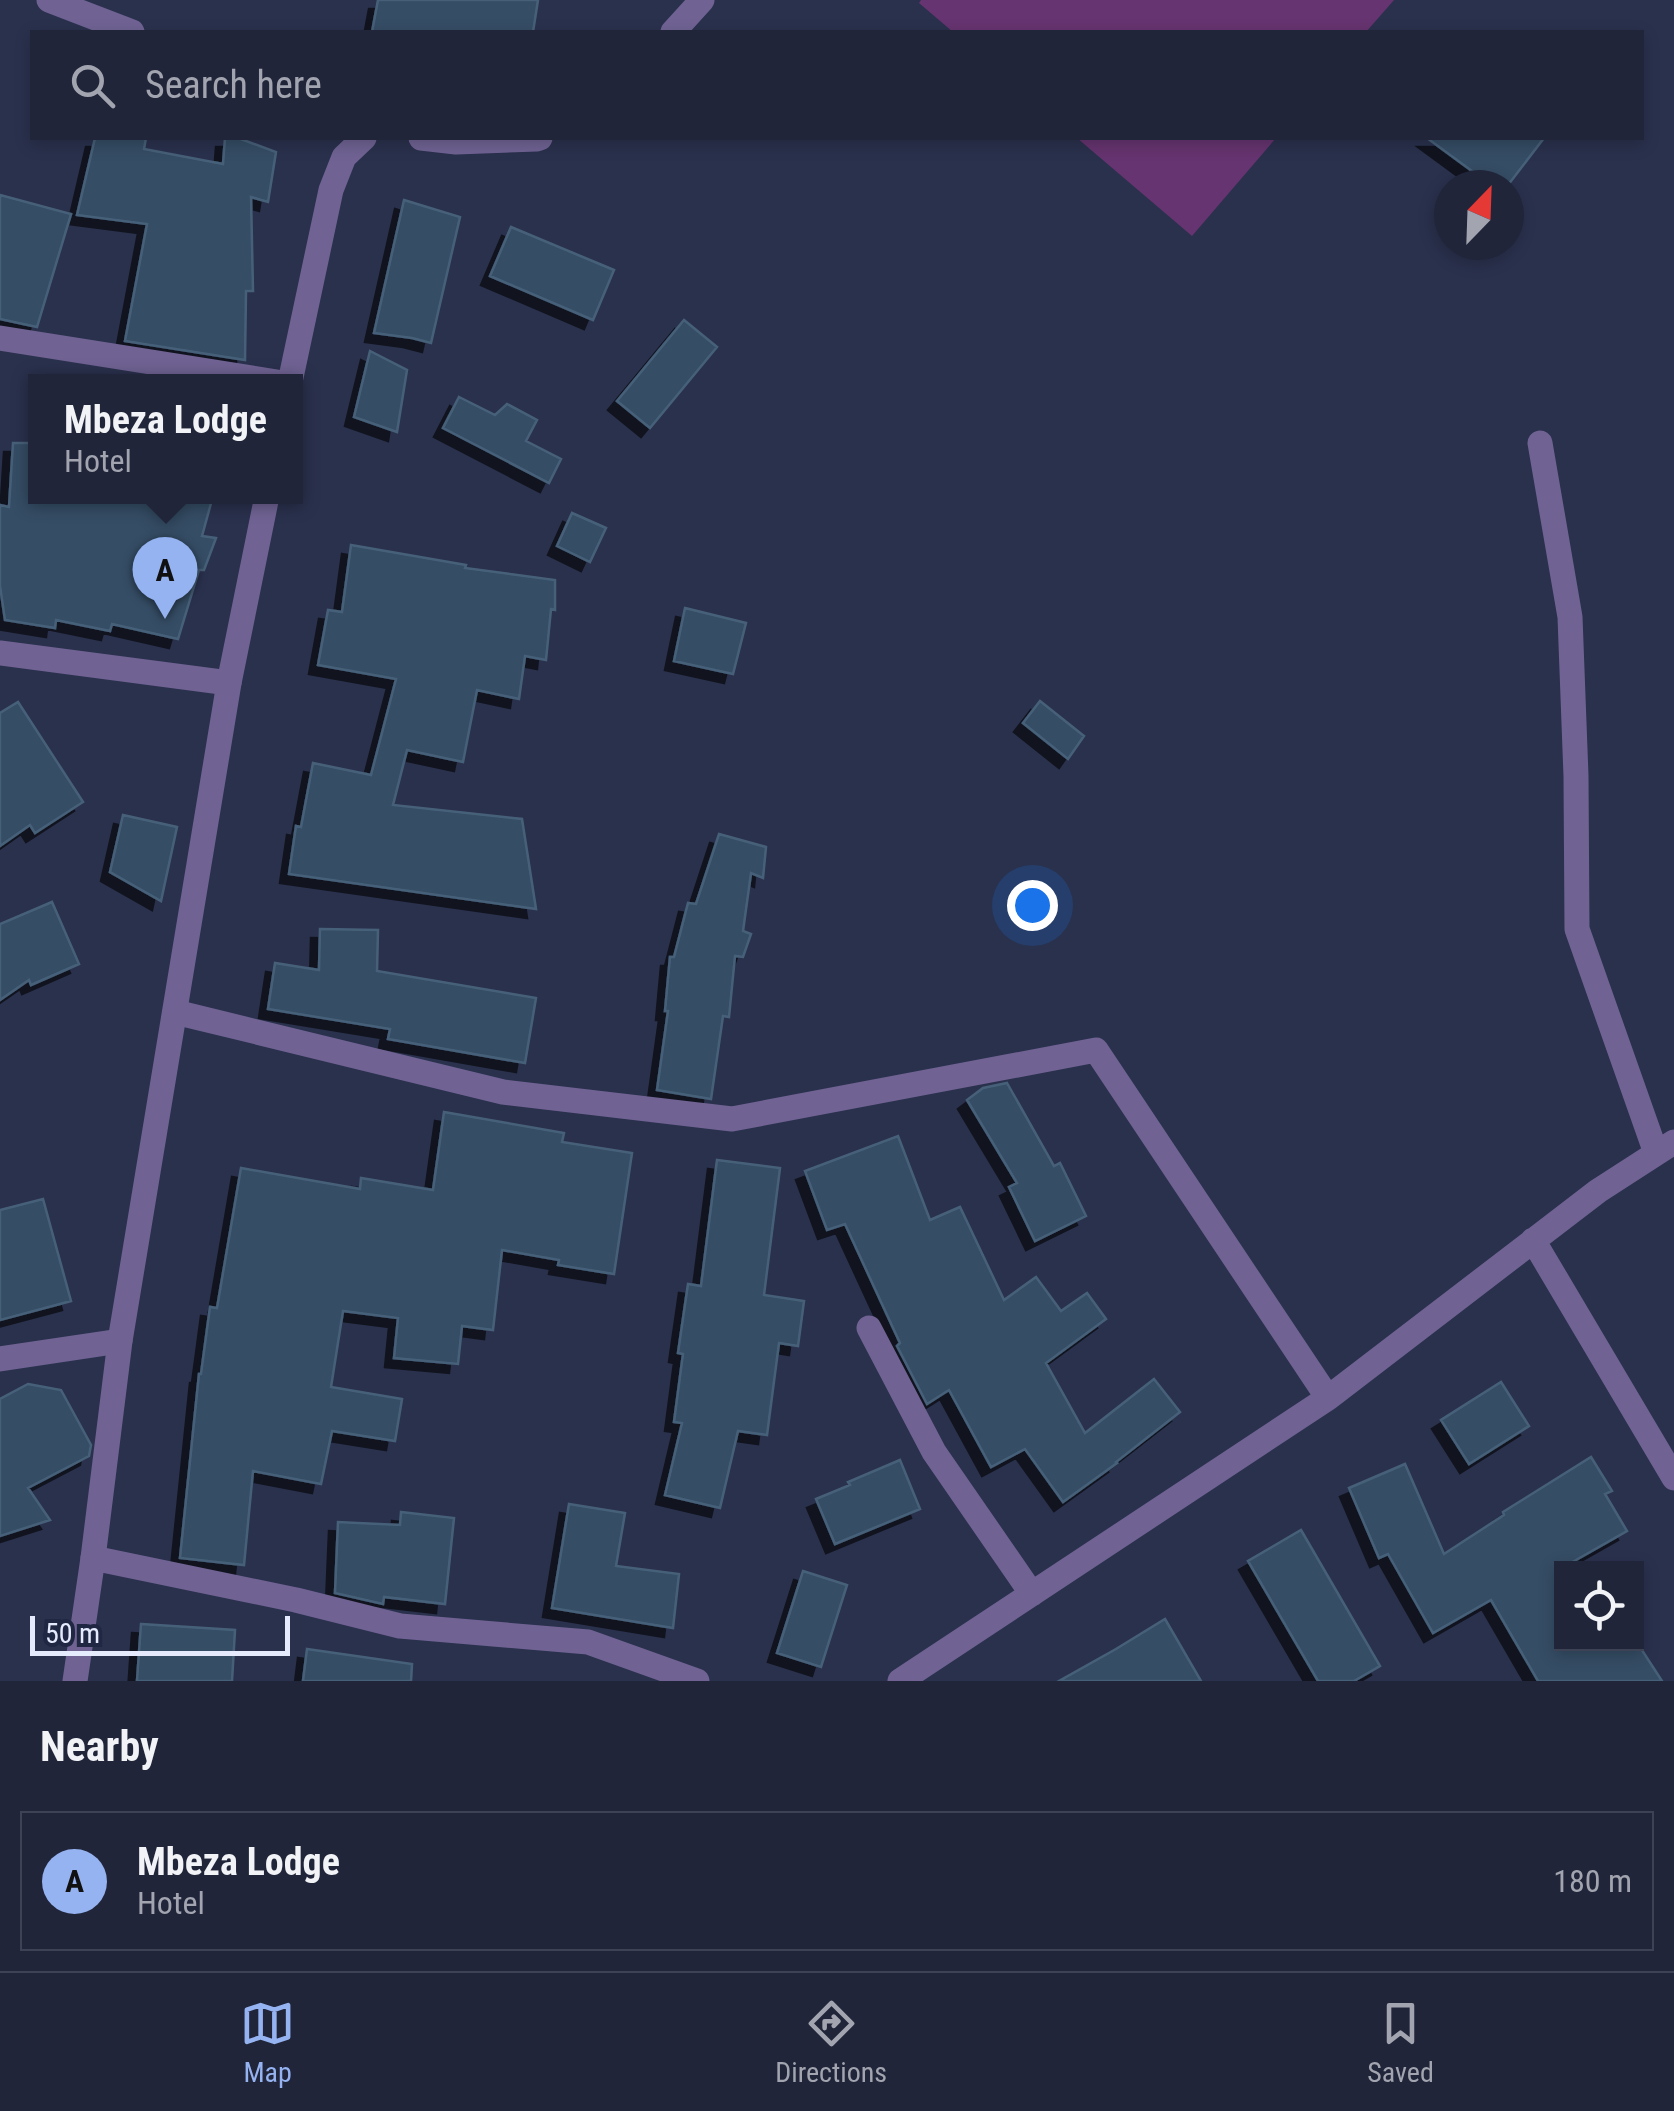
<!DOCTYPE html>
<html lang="en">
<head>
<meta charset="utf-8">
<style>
	body { margin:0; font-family:"Roboto Condensed",sans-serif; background:#2d3145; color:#f1f3f6 }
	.controls { position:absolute; right:30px; bottom:30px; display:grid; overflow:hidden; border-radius:0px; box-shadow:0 5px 15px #0003 }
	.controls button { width:90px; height:90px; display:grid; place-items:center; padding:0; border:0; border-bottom:2px solid #3d4254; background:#20253a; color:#f1f3f6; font:50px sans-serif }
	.compass { position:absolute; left:1434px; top:170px; width:90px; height:90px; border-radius:50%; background:#20253a; box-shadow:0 5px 15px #0003; rotate:23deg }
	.scale { position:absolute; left:30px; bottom:25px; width:260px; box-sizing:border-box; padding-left:10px; border:5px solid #e5eafc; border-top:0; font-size:28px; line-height:35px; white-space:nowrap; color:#e5eafc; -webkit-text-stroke:8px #202742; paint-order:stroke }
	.you { position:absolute; left:1032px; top:905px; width:35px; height:35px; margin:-25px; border:8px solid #fff; border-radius:50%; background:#1a73e8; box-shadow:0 0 0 15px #1a73e833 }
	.badge { display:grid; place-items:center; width:65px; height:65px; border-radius:50%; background:#95b2f1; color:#111; font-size:32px; font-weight:700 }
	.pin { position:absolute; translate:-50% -82px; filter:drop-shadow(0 2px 5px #0008) }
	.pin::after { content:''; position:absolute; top:52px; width:35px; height:30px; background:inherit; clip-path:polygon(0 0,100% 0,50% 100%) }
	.popup { position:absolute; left:28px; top:374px; width:275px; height:130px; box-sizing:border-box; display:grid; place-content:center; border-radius:0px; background:#20253a; filter:drop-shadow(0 2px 8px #0005); font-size:32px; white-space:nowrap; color:#a2a5af }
	.popup b { font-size:38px; color:#f1f3f6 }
	.popup::after { content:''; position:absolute; left:50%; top:100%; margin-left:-20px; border:20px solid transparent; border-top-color:#20253a }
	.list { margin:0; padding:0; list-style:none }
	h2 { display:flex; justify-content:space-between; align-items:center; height:130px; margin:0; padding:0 40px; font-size:42px }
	h2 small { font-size:32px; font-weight:400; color:#a2a5af }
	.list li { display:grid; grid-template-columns:65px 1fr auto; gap:30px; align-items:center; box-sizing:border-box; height:140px; margin:0 20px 20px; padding:0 20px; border:2px solid #3d4254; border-radius:0px }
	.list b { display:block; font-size:38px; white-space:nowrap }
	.list p { margin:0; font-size:32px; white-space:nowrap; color:#a2a5af }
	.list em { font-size:32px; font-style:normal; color:#a2a5af }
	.icon { flex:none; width:55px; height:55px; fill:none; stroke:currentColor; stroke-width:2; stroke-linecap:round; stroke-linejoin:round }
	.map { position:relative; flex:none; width:1674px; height:1681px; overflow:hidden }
	.search { position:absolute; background:#20253a; box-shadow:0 5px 15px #0003; left:30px; right:30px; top:30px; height:110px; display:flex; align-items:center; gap:25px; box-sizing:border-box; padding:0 35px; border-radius:0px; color:#a2a5af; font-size:38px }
	.sheet { height:290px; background:#20253a }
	nav { display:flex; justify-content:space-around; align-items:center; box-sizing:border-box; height:140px; border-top:2px solid #3d4254; background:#20253a; font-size:28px; color:#a2a5af }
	nav a { display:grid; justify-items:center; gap:5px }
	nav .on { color:#95b2f1 }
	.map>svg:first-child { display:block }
	.green { fill:#663470 }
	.building { fill:#344d65; stroke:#476179; stroke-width:2.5; filter:url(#shadow) }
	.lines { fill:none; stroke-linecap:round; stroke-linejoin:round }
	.minor { stroke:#706394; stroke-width:25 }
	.tertiary { stroke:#706394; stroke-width:25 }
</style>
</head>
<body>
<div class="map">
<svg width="1674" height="1681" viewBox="0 0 1674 1681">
	<defs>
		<filter id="shadow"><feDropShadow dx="-9" dy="9" stdDeviation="0" flood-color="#0009"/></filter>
	</defs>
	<rect width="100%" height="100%" fill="#2a314d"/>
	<!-- green -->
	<path class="green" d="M 921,0 L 1394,0 L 1366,32 L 953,32 L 919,3 Z
		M 1077,138 L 1276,138 L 1192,236 Z"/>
	<!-- building -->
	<path class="building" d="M 378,0 L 538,0 L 533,32 L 372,32 Z
		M 95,138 L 146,138 L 144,149 L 223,164 L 225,138 L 238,138 L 276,152 L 268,202 L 251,197 L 253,291 L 246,291 L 245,360 L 125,341 L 147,224 L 77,215 Z
		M 1427,138 L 1544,138 L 1508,185 L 1491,185 Z
		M 0,195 L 71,214 L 37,327 L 0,319 Z
		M 404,200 L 460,217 L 431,343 L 412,338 L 374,333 Z
		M 511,227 L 614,270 L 593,320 L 490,276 Z
		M 684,320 L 717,347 L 650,428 L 617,401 Z
		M 370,351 L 407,370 L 397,432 L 354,417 Z
		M 459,397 L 495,415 L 507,404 L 537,420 L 526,441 L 561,459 L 549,483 L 443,428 Z
		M 13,443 L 35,443 L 35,496 L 213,496 L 202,536 L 216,538 L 204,570 L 199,570 L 178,639 L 112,624 L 110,631 L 56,620 L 55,628 L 5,620 L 0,586 L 0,505 L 9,507 Z
		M 572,513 L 606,528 L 590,562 L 557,546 Z
		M 351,545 L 466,565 L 465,568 L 555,580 L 555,610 L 551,609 L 546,660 L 525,656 L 519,699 L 477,690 L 463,762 L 407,750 L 393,805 L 522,819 L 536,909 L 289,874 L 296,826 L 301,827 L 313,763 L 371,775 L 396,679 L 318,665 L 328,610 L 342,612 Z
		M 685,608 L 746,623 L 733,674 L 674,661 Z
		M 1040,701 L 1084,736 L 1068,759 L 1023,723 Z
		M 18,702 L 83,802 L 35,833 L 30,825 L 0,846 L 0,713 Z
		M 123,815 L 177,827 L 161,901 L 110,872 Z
		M 719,834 L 766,847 L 763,878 L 751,873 L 743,931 L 751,934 L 743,957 L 735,956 L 729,1017 L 723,1016 L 711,1099 L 657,1090 L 668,1011 L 665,1011 L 670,957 L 674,957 L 688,903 L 696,904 Z
		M 52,902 L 79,964 L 31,985 L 29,980 L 0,1000 L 0,924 Z
		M 320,929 L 378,930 L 377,971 L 536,998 L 525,1063 L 388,1039 L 390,1029 L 268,1009 L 275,963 L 319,970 Z
		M 1007,1083 L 1054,1166 L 1060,1163 L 1086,1216 L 1035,1241 L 1009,1187 L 1017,1183 L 967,1100 L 983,1088 Z
		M 444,1112 L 564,1133 L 562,1142 L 632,1153 L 614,1274 L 558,1265 L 559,1260 L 502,1250 L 493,1330 L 462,1326 L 458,1364 L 394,1358 L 398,1318 L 343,1311 L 331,1387 L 402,1399 L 395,1441 L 332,1431 L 321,1484 L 253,1471 L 244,1565 L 180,1558 L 199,1374 L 201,1374 L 210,1307 L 217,1308 L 241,1168 L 360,1189 L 361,1178 L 433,1190 Z
		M 898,1136 L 930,1220 L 960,1207 L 1004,1300 L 1036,1277 L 1061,1311 L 1087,1293 L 1106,1319 L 1046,1363 L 1085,1433 L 1154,1379 L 1180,1412 L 1116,1462 L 1117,1463 L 1063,1502 L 1025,1449 L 991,1467 L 949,1390 L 927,1404 L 897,1346 L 900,1343 L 845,1224 L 827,1230 L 805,1171 Z
		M 717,1160 L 780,1168 L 764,1295 L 804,1301 L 798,1346 L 779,1343 L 767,1435 L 738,1431 L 720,1508 L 665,1495 L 682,1423 L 674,1422 L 683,1354 L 678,1353 L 688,1284 L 701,1286 Z
		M 43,1199 L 71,1301 L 0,1320 L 0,1210 Z
		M 1501,1382 L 1529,1426 L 1469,1464 L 1441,1420 Z
		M 28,1384 L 61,1390 L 91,1445 L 89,1456 L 28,1488 L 50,1520 L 0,1536 L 0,1399 Z
		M 1591,1457 L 1612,1491 L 1605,1494 L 1627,1531 L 1562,1568 L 1562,1644 L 1638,1644 L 1662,1681 L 1538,1681 L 1491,1600 L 1433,1633 L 1388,1554 L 1379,1558 L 1349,1488 L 1405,1464 L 1444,1554 L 1504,1515 L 1503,1512 Z
		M 900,1460 L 920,1509 L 835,1544 L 816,1499 L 850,1485 L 848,1482 Z
		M 569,1504 L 625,1513 L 616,1566 L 679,1574 L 673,1628 L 552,1608 Z
		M 401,1512 L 454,1518 L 445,1604 L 384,1597 L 383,1604 L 335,1593 L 338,1522 L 400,1525 Z
		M 1301,1530 L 1380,1666 L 1354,1681 L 1318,1681 L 1248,1561 Z
		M 803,1571 L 847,1585 L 821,1667 L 777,1653 Z
		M 1165,1619 L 1201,1681 L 1059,1681 L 1116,1649 Z
		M 141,1624 L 235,1630 L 232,1681 L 137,1681 Z
		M 307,1649 L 412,1664 L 411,1681 L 303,1681 Z"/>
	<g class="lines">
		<!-- minor -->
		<path class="minor" d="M 49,0 L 132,32
			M 0,338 L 277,382
			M 1540,443 L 1570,617 L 1576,776 L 1577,929 L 1656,1153
			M 0,653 L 229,683
			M 175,1012 L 503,1092 L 732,1119 L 1096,1050 L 1328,1398
			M 1533,1240 L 1674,1478
			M 869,1328 L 934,1452 L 1032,1594
			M 0,1359 L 120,1341
			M 93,1558 L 296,1600 L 400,1626 L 588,1642 L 697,1681
			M 900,1681 L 1328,1398 L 1598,1191 L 1674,1142"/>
		<!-- tertiary -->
		<path class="tertiary" d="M 673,32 L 702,0
			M 421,138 L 456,142 L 537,139 L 540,138
			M 290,382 L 331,190 L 344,157 L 364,138
			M 75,1681 L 93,1558 L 120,1341 L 229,683 L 267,496"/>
	</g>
</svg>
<div class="controls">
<button><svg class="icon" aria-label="locate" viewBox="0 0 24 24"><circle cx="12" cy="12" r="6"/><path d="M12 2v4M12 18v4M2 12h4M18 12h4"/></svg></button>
</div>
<svg class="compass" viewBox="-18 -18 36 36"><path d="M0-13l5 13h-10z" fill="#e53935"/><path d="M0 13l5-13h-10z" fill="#a2a5af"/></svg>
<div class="scale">50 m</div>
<div class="you"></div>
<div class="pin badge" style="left:165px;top:619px">A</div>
<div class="popup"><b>Mbeza Lodge</b>Hotel</div>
<div class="search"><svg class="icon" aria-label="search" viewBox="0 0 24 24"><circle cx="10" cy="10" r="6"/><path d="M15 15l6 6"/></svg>Search here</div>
</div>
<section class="sheet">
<h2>Nearby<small></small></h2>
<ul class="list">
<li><span class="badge">A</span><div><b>Mbeza Lodge</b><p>Hotel</p></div><em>180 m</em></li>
</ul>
</section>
<nav>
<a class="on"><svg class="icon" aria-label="map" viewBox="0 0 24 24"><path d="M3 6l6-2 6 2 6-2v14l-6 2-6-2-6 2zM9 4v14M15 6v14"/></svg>Map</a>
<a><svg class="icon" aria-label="directions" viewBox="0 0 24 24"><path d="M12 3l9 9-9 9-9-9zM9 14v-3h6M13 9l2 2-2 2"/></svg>Directions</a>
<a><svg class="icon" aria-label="saved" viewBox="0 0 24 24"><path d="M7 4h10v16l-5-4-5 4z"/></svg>Saved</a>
</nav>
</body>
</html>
